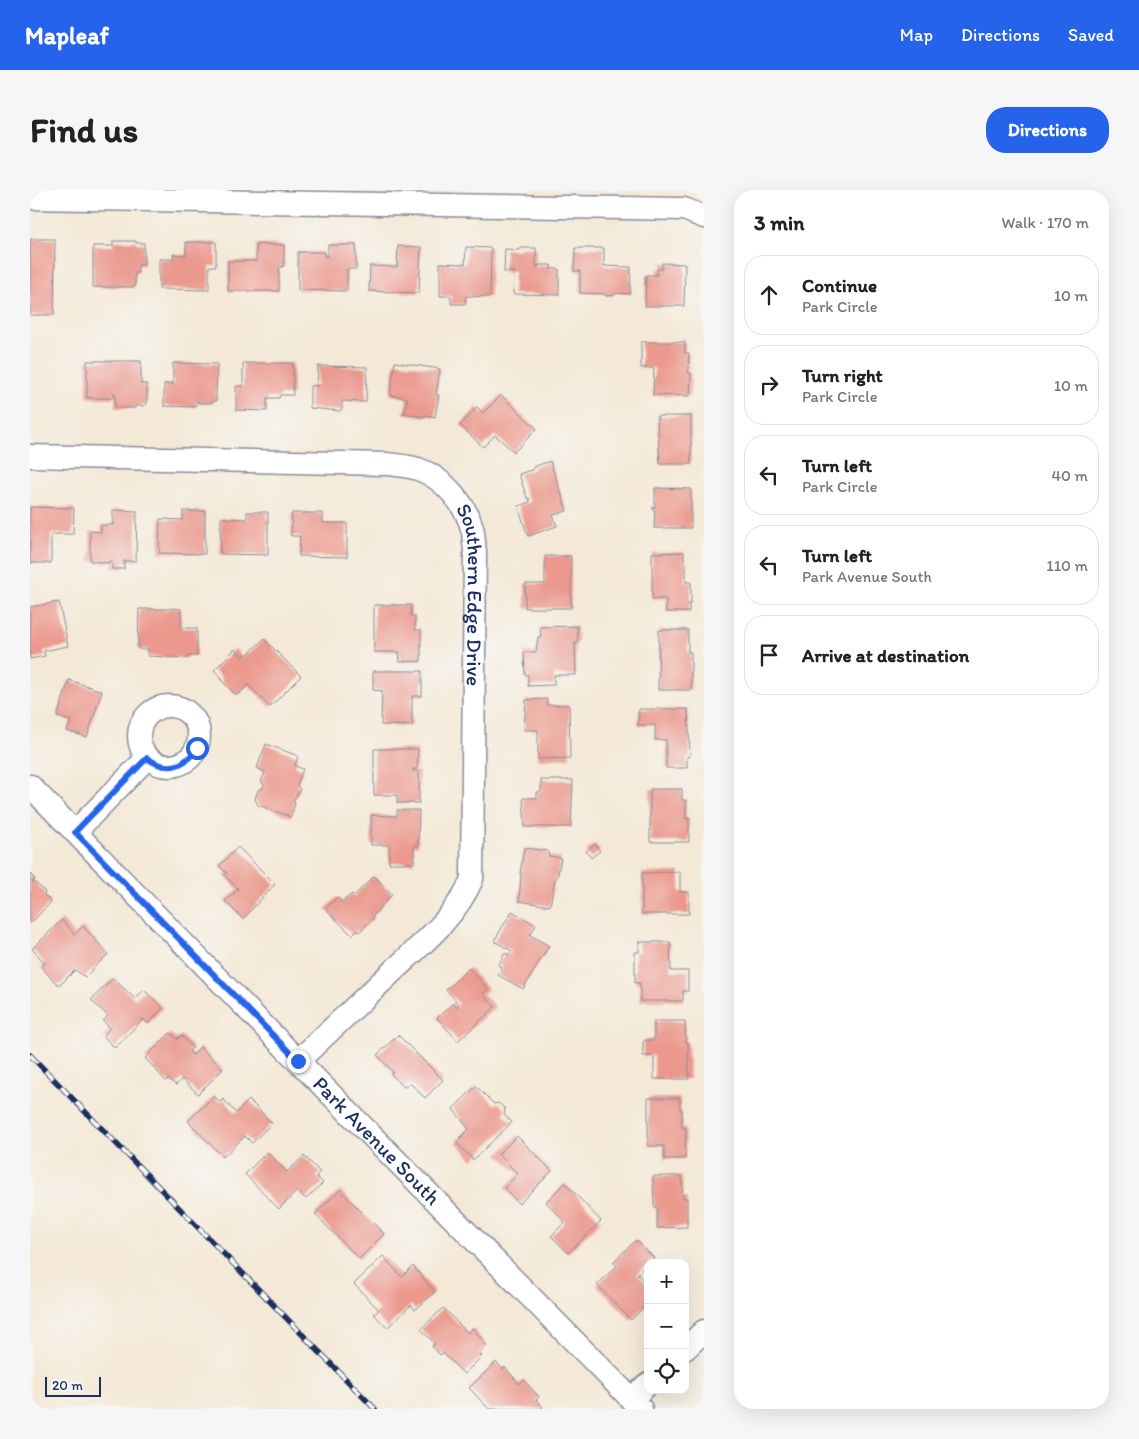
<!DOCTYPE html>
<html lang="en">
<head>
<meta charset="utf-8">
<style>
	body { margin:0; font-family:Itim,sans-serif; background:#f6f6f6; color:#222 }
	.controls { position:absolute; right:15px; bottom:15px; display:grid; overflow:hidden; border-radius:10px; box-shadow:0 5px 20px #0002 }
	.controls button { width:45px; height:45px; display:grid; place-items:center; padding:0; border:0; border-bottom:1px solid #e0e0e0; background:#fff; color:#222; font:25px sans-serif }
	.scale { position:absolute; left:15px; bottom:12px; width:56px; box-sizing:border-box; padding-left:5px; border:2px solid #1b2f5e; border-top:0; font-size:14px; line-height:18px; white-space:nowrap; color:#1b2f5e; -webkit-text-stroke:4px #f6f6f2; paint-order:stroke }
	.stop { position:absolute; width:15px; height:15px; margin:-11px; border:4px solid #2563eb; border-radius:50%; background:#fff }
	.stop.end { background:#2563eb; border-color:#fff; box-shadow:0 1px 5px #0008 }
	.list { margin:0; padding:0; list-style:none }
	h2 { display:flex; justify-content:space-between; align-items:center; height:65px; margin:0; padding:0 20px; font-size:21px }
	h2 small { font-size:16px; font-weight:400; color:#767676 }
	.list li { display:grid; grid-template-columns:32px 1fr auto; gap:15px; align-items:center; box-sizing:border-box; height:80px; margin:0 10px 10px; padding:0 10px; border:1px solid #e0e0e0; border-radius:20px }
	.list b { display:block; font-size:19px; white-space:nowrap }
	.list p { margin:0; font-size:16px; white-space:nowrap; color:#767676 }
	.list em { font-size:16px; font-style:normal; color:#767676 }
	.icon { flex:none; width:28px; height:28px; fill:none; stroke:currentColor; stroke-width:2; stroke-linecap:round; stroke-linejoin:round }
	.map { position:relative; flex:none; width:674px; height:1219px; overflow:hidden; border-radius:20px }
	header { display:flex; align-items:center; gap:30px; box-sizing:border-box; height:70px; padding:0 25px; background:#2563eb; color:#fff }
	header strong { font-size:24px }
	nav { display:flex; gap:28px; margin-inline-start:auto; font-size:18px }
	.intro { display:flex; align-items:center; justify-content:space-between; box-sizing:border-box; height:120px; padding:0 30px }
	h1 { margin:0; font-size:35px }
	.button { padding:12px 22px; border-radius:20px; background:#2563eb; color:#fff; font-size:18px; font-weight:700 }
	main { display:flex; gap:30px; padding:0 30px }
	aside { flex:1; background:#fff; border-radius:20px; box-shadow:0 5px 20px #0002 }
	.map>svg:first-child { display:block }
	.building { fill:#eb998d }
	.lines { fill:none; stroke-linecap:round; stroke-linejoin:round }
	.minor-casing { stroke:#888c9a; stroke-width:25 }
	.minor { stroke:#fff; stroke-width:22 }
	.rail-casing { stroke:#1b2f5e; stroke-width:5.5 }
	.rail { stroke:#f6f6f2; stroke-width:4; stroke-dasharray:11; stroke-linecap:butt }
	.route { stroke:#2563eb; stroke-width:6 }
	.labels { text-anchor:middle; stroke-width:4; stroke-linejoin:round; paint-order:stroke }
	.street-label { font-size:21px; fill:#1b2f5e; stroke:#f6f6f2 }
</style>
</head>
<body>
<header>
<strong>Mapleaf</strong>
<nav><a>Map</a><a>Directions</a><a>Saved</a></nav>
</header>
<div class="intro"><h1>Find us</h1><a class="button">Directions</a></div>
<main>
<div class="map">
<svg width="674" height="1219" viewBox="0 0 674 1219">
	<rect width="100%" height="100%" fill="#f6f6f2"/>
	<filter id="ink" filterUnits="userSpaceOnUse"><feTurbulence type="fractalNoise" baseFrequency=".02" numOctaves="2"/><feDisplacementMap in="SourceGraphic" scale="10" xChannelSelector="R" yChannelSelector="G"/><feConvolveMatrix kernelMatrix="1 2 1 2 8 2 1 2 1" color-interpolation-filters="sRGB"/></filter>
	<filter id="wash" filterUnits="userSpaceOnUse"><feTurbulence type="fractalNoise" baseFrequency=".0096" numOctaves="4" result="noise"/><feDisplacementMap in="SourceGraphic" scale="20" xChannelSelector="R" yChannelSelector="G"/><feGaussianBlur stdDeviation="1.12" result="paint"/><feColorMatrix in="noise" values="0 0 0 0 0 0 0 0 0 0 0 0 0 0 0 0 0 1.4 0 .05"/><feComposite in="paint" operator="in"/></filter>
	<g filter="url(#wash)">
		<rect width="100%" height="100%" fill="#f4e8d6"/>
		<g id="blocks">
			<!-- building -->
			<path class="building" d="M 0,49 L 25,49 L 24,125 L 0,125 Z
				M 83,51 L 106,51 L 106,53 L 114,53 L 114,75 L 108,75 L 108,83 L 105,83 L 105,97 L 63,97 L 63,56 L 83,56 Z
				M 156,52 L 186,52 L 186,76 L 179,76 L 179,100 L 129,99 L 129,69 L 143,69 L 143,64 L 156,65 Z
				M 226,54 L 254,55 L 254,76 L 249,78 L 249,101 L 198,101 L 198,71 L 226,71 Z
				M 298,55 L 326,55 L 326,79 L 317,79 L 317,101 L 268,100 L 268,62 L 294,62 L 294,66 L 298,66 Z
				M 368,56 L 391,57 L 389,103 L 339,101 L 340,76 L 367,77 Z
				M 436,57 L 461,58 L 460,107 L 436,106 L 435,114 L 421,114 L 421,106 L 410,106 L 410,73 L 435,74 Z
				M 490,58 L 506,58 L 506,77 L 509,77 L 509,75 L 521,75 L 521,79 L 529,79 L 529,105 L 483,104 L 484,82 L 474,82 L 475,59 L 490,60 Z
				M 545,58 L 574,58 L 574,76 L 601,77 L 600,104 L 586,103 L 584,105 L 576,106 L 575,104 L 550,103 L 550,81 L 544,81 Z
				M 632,73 L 655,74 L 654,116 L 615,116 L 616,85 L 627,85 L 627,79 L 632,79 Z
				M 611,152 L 655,152 L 655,163 L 659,163 L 658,183 L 661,183 L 660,206 L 623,205 L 624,178 L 611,178 Z
				M 57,171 L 111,171 L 111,194 L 117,194 L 117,214 L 114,216 L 106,215 L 105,218 L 85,218 L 85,203 L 83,203 L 83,208 L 57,208 Z
				M 365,172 L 410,179 L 406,205 L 409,205 L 405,227 L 396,225 L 395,227 L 373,223 L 375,221 L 377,208 L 360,205 Z
				M 143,173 L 187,174 L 186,211 L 183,211 L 182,213 L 168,213 L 168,211 L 166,211 L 166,217 L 134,216 L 134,194 L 143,194 Z
				M 213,173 L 263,173 L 263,205 L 250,205 L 249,208 L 237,208 L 237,221 L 206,220 L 206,196 L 213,196 Z
				M 288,176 L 337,177 L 336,212 L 312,211 L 312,219 L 310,221 L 280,218 L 280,196 L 287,196 Z
				M 471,205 L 507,239 L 484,262 L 465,245 L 453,257 L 430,235 L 447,217 L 453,223 Z
				M 627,226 L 661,226 L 661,274 L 630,274 Z
				M 520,271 L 537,321 L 523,325 L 527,336 L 498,346 L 488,316 L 500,312 L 499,308 L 497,308 L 489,284 L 504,279 L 503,277 Z
				M 625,298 L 661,299 L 661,338 L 624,338 L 625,321 L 623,320 L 623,317 L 625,317 Z
				M 0,317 L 44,318 L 43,344 L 21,344 L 21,373 L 0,373 Z
				M 83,320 L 107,321 L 106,371 L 94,371 L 94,379 L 82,379 L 82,371 L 79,371 L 79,373 L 60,371 L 60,341 L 71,342 L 71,335 L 83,335 Z
				M 153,321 L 175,321 L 175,364 L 129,363 L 130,329 L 153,330 Z
				M 217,322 L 238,322 L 238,365 L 190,364 L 191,328 L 217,329 Z
				M 262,323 L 293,323 L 293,333 L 317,333 L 317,367 L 269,366 L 270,346 L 261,346 Z
				M 654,362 L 654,373 L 656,373 L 656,392 L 661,392 L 661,413 L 659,414 L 659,422 L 636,422 L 636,409 L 622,409 L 622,363 Z
				M 515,366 L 541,366 L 541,418 L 495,418 L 495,394 L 515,394 Z
				M 29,412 L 38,456 L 14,461 L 15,466 L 0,469 L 0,417 Z
				M 344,415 L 381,415 L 381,426 L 385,426 L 385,440 L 391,440 L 391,471 L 370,472 L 369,462 L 344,462 Z
				M 141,418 L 151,419 L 151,438 L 167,438 L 167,466 L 158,466 L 158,468 L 118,466 L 118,459 L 108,459 L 109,419 L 140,419 Z
				M 547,436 L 548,453 L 545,453 L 546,485 L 524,485 L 524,495 L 498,496 L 498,485 L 495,485 L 494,462 L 506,462 L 508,447 L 511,447 L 510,437 Z
				M 629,440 L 658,440 L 658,462 L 661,462 L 661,500 L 628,500 Z
				M 234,449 L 271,486 L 240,517 L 218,495 L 209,504 L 205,504 L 191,490 L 192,488 L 184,480 L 205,459 L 212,467 L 216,464 L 217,465 Z
				M 343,481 L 392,481 L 392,506 L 382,506 L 382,536 L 351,535 L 352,501 L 343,500 Z
				M 39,490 L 72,501 L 57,547 L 37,541 L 41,531 L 27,527 Z
				M 517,509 L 517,515 L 539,515 L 540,568 L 508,569 L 508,540 L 494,540 L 496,510 Z
				M 609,519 L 658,519 L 660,566 L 657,567 L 657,578 L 636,578 L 636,550 L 625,550 L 625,535 L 608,535 Z
				M 236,554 L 268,566 L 265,576 L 273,579 L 267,595 L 270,600 L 263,611 L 265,613 L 261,627 L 228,615 L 225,609 L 228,600 L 233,598 L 234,594 L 231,592 L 235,582 L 227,578 Z
				M 344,559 L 388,559 L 387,579 L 383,579 L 383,581 L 389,581 L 389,613 L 367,613 L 367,605 L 344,605 Z
				M 511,590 L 543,590 L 541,637 L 495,637 L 493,608 L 507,608 L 507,602 L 511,602 Z
				M 620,599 L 652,599 L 652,610 L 656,610 L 656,629 L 659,628 L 659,652 L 620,652 Z
				M 367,620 L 389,620 L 388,656 L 384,655 L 384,673 L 359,673 L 359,655 L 341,655 L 341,625 L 367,626 Z
				M 565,654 L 570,661 L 561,668 L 556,661 Z
				M 208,657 L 245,694 L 213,729 L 195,711 L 208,699 L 194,685 L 197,683 L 189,676 Z
				M 494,658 L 518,661 L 519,666 L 531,668 L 527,688 L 525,688 L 520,716 L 489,711 L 491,684 L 490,684 Z
				M 650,682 L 650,702 L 659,702 L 659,724 L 612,724 L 612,683 Z
				M 0,684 L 5,689 L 2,692 L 5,692 L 15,702 L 14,705 L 21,712 L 0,734 Z
				M 344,686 L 362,704 L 343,726 L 343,729 L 329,742 L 327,740 L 322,745 L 295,719 L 307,707 L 312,712 L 322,704 L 324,706 Z
				M 482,721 L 506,735 L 500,745 L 519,756 L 493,799 L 468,785 L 472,777 L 468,775 L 475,763 L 479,765 L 482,761 L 464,751 Z
				M 32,730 L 43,742 L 42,743 L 44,745 L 53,736 L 78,764 L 55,787 L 45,780 L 31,794 L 27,794 L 11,777 L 15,773 L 2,759 Z
				M 609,752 L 640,752 L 641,781 L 658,781 L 658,801 L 653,801 L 653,811 L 610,811 L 610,793 L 605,793 L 605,762 L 609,762 Z
				M 439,778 L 458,799 L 453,804 L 465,817 L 428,851 L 407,828 L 423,813 L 426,817 L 429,814 L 416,800 Z
				M 83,788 L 105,809 L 114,800 L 133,818 L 118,834 L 113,829 L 85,858 L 73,846 L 80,838 L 73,831 L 78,826 L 61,810 Z
				M 624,831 L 655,831 L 656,852 L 658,852 L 659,889 L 624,889 L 624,866 L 613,866 L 613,852 L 615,850 L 624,850 Z
				M 140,843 L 147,849 L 151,845 L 163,858 L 159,861 L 163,865 L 170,857 L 193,879 L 168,904 L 152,889 L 146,895 L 138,889 L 136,891 L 115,868 Z
				M 368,845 L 413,890 L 395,908 L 381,894 L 374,897 L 361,884 L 363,882 L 347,865 Z
				M 446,896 L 464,914 L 469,913 L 475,919 L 474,925 L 482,932 L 443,970 L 426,952 L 439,939 L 423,919 Z
				M 184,906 L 190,912 L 193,909 L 206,923 L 219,910 L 242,933 L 222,953 L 215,946 L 193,967 L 158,931 Z
				M 618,908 L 650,908 L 650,920 L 652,920 L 652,937 L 656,938 L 655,969 L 634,969 L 634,956 L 618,956 Z
				M 487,946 L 522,981 L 489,1014 L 474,998 L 488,984 L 468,964 Z
				M 237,962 L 257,982 L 274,966 L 290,982 L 286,986 L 293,993 L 276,1009 L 267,1001 L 249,1019 L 215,984 Z
				M 623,986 L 652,986 L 653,1008 L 657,1008 L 657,1037 L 627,1038 L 627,1018 L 624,1017 Z
				M 535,993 L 571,1031 L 538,1063 L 521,1046 L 535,1032 L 516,1012 Z
				M 310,1000 L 354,1044 L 329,1069 L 285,1024 Z
				M 606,1050 L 624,1068 L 607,1084 L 618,1095 L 618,1113 L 601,1130 L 567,1095 L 587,1076 L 583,1072 Z
				M 353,1066 L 372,1087 L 383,1076 L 405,1102 L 385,1120 L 381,1115 L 357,1138 L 344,1124 L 349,1120 L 324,1094 Z
				M 413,1118 L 438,1143 L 443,1138 L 457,1156 L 449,1163 L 452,1166 L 434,1184 L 413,1163 L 410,1165 L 402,1156 L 405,1154 L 391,1139 Z
				M 466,1172 L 473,1179 L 475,1177 L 489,1194 L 494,1190 L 509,1207 L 506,1210 L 513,1217 L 510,1219 L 459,1219 L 439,1198 Z"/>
		</g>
	</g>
	<g filter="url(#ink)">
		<use href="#blocks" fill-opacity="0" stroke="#888c9a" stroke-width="1"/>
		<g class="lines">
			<defs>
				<g id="minor">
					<path d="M 0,8 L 654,19 L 674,27"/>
					<path id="s1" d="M 0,266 L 357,274 C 367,275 378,276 388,279 C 414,288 437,315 443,342 C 444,348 444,355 445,361 L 442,689 C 426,727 392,754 363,781 C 331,811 300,841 268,871"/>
					<circle cx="139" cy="546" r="30"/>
					<path id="s2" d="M 0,596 L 268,871 L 611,1219"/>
					<path d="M 45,642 L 117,568"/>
					<path d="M 655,1159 L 674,1141"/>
					<path d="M 601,1209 L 618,1194"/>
				</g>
			</defs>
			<!-- minor casing -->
			<use href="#minor" class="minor-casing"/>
			<!-- minor -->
			<use href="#minor" class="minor"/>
			<defs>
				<path id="rail" d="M 0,865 L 345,1219"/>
			</defs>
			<!-- rail casing -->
			<use href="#rail" class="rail-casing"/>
			<!-- rail -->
			<use href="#rail" class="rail"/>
		</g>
	</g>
	<g class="lines" filter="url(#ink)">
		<!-- route -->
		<path class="route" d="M 167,558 C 154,578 136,582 117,568 L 45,642 L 268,871"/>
	</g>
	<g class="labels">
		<!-- street labels -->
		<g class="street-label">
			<text dy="7" stroke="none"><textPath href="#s1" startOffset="538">Southern Edge Drive</textPath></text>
			<text dy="7" stroke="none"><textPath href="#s2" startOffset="496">Park Avenue South</textPath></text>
		</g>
	</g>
</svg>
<div class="controls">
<button>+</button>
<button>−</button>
<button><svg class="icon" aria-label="locate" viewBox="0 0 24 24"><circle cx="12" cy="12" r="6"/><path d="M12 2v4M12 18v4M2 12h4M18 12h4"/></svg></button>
</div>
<div class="scale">20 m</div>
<div class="stop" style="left:167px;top:558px"></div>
<div class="stop end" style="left:268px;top:871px"></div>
</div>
<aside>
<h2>3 min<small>Walk · 170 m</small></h2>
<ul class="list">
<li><svg class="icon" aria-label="ahead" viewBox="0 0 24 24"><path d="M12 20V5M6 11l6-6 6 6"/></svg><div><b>Continue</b><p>Park Circle</p></div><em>10 m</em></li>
<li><svg class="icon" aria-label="right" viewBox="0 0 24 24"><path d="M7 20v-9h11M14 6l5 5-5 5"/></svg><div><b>Turn right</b><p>Park Circle</p></div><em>10 m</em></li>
<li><svg class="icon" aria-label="left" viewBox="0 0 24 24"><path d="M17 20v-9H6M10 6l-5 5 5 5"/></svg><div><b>Turn left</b><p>Park Circle</p></div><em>40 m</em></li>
<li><svg class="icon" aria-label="left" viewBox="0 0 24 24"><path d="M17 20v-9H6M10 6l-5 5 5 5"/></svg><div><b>Turn left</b><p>Park Avenue South</p></div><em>110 m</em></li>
<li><svg class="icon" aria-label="arrive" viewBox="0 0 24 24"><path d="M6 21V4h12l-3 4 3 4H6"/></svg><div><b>Arrive at destination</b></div></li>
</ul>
</aside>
</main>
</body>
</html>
